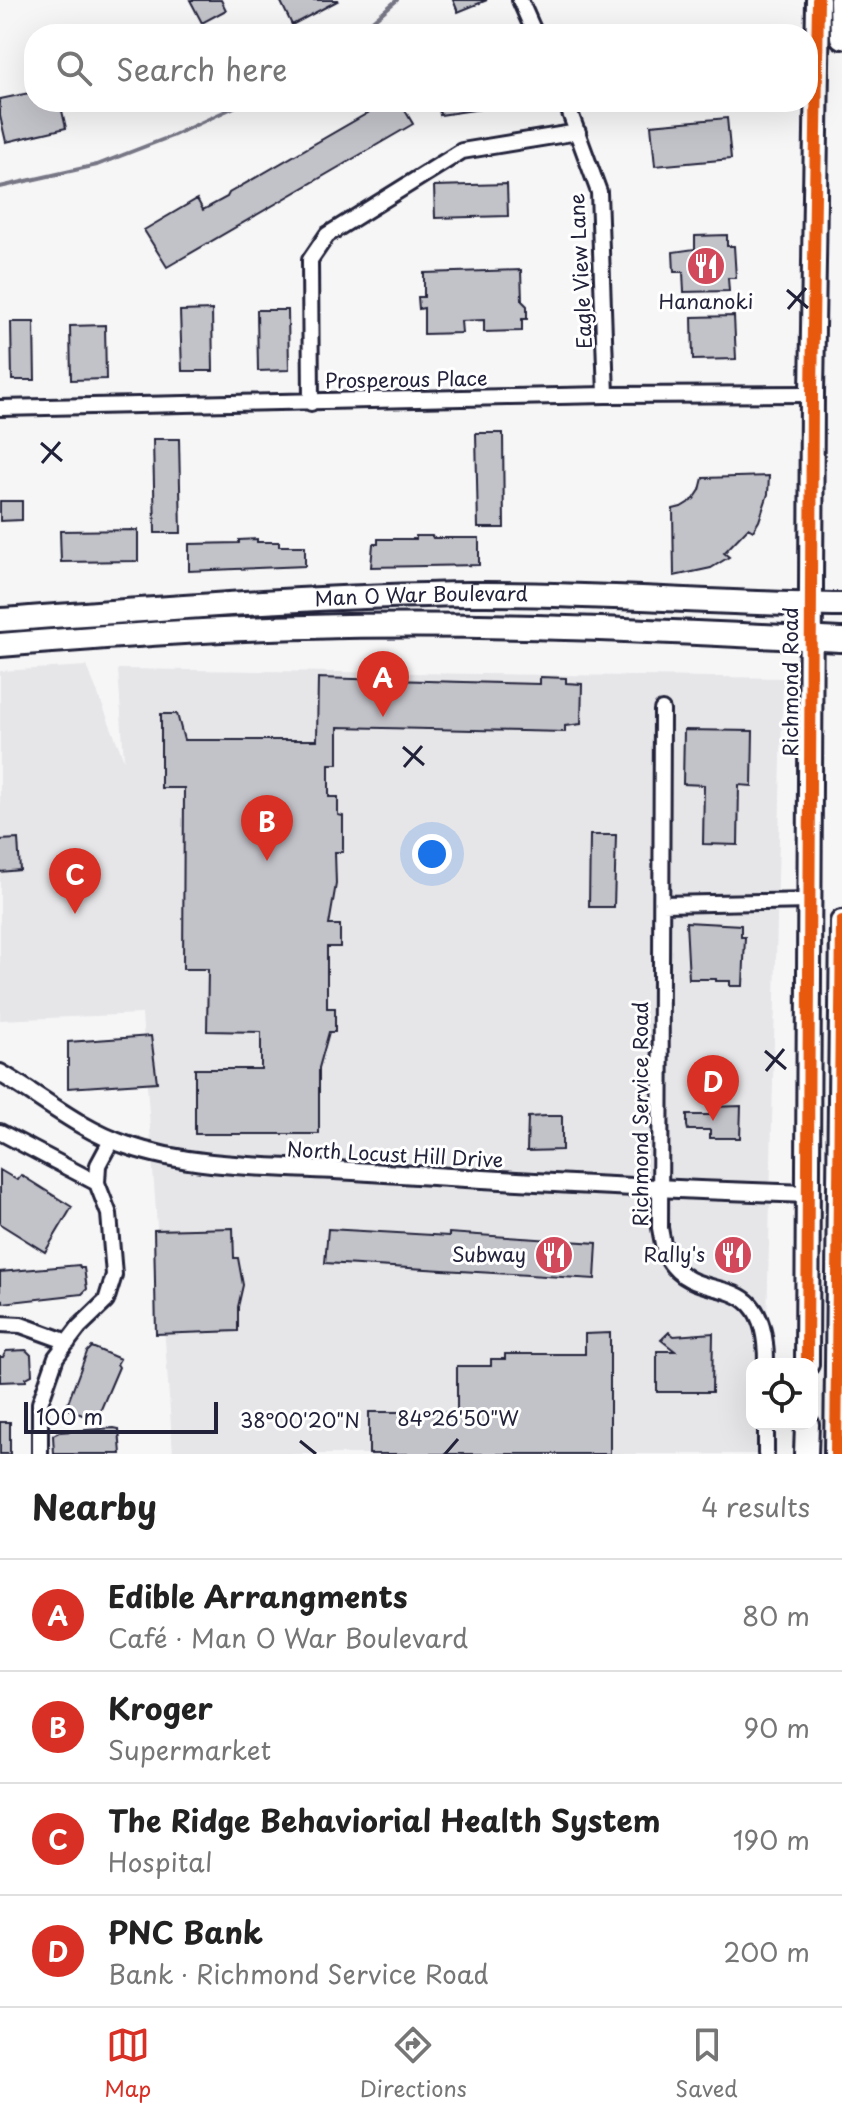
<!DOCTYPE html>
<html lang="en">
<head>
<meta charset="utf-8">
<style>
	body { margin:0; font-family:"Playpen Sans",sans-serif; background:#f6f6f6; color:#222 }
	.controls { position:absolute; right:24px; bottom:24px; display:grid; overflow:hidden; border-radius:16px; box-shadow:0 8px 32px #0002 }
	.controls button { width:72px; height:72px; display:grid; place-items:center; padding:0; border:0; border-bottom:2px solid #e0e0e0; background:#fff; color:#222; font:40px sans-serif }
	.scale { position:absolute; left:24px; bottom:20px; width:194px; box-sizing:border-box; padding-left:8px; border:4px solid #22223b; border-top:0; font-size:22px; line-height:28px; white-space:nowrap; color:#22223b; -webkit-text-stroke:6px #fff; paint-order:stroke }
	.you { position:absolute; left:432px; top:854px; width:28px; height:28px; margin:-20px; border:6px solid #fff; border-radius:50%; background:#1a73e8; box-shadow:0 0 0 12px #1a73e833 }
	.badge { display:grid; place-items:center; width:52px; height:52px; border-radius:50%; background:#d93025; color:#fff; font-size:26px; font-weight:700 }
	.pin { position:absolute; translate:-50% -66px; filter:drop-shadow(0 2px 4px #0008) }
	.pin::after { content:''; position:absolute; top:42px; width:28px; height:24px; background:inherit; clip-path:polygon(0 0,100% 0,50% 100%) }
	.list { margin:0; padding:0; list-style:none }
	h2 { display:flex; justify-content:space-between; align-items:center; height:104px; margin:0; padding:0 32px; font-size:34px }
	h2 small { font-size:26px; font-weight:400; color:#767676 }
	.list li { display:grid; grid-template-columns:52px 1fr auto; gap:24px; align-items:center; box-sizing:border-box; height:112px; padding:0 32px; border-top:2px solid #e0e0e0 }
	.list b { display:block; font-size:30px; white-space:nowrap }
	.list p { margin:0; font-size:26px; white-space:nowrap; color:#767676 }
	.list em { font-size:26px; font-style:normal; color:#767676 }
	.icon { flex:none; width:44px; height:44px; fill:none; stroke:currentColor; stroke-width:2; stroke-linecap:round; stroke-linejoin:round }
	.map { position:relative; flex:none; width:842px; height:1454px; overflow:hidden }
	.search { position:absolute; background:#fff; box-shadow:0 8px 32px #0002; left:24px; right:24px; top:24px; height:88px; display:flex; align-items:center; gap:20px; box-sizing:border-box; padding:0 28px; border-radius:32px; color:#767676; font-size:30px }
	.sheet { height:552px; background:#fff }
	nav { display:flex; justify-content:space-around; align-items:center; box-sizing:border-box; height:112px; border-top:2px solid #e0e0e0; background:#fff; font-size:22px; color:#767676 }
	nav a { display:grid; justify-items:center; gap:4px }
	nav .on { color:#d93025 }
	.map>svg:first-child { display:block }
	.built { fill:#e6e6e9 }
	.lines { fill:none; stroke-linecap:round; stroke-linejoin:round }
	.stream { stroke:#767685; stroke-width:4 }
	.building { fill:#c2c2c9; stroke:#22223b; stroke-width:2 }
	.minor-casing { stroke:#22223b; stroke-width:20 }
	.tertiary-casing { stroke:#22223b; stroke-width:22 }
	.primary-casing { stroke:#22223b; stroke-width:28 }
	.trunk-casing { stroke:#22223b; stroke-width:28 }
	.minor { stroke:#fff; stroke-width:14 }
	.tertiary { stroke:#fff; stroke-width:16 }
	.primary { stroke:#fff; stroke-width:22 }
	.trunk { stroke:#fff; stroke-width:22 }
	.cycleway-casing { stroke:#fff; stroke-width:17 }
	.cycleway { stroke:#e8590c; stroke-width:12 }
	.ticks { fill:none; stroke:#22223b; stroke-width:3 }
	.labels { text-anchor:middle; stroke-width:6; stroke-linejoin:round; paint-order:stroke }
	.street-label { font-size:20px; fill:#22223b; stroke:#fff }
	.poi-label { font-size:20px; fill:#22223b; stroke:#fff; text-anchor:end }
	.ticks-label { font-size:20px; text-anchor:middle; fill:#22223b; stroke:#fff; stroke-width:6; stroke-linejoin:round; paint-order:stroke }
</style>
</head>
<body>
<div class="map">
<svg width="842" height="1454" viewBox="0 0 842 1454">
	<rect width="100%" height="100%" fill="#f6f6f7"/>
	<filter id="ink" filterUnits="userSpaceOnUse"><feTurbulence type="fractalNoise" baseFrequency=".0125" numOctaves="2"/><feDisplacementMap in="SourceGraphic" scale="16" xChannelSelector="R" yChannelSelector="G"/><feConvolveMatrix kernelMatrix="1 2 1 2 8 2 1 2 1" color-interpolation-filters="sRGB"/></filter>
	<g filter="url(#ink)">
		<!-- built -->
		<path class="built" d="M 87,666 L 124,760 L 118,669 L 783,678 L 766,1364 L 752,1364 L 752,1424 L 765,1424 L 764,1454 L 173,1454 L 142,1014 L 0,1020 L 0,671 Z"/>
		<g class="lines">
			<!-- stream -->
			<path class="stream" d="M 357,34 L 397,0
				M 0,187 L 97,165 L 172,136 L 245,102"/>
		</g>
		<!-- building -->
		<path class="building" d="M 190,0 L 221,0 L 226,10 L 202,23 Z
			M 280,0 L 339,0 L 292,25 Z
			M 453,0 L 487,0 L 458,12 Z
			M 34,92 L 34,102 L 60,102 L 66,128 L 6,142 L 0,116 L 0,99 Z
			M 387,102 L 400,102 L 413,124 L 167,267 L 144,230 L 197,199 L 203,210 L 227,197 L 229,193 Z
			M 438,102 L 487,102 L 488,108 L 440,115 Z
			M 727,118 L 731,159 L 655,166 L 651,125 Z
			M 507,184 L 508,216 L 435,218 L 434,186 Z
			M 727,235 L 727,246 L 734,246 L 736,278 L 728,278 L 729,291 L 684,292 L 683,272 L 674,272 L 673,252 L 695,249 L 695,236 Z
			M 521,270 L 522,301 L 527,306 L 527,319 L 522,319 L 522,331 L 484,332 L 484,320 L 461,321 L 462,333 L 424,334 L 424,308 L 419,309 L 418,297 L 424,297 L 424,273 Z
			M 212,310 L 213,371 L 182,371 L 180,311 Z
			M 257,310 L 288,310 L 289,370 L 258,371 Z
			M 734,316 L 736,359 L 693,360 L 692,317 Z
			M 11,322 L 34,322 L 35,380 L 12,380 Z
			M 105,325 L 106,379 L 71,380 L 70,326 Z
			M 476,433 L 503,433 L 504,528 L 478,528 Z
			M 153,439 L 179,439 L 181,533 L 155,533 Z
			M 769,476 L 768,494 L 759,521 L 753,531 L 748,528 L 724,553 L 729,557 L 711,568 L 674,576 L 673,509 L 681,507 L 694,499 L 700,490 L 703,478 Z
			M 0,501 L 22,501 L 22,520 L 0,521 Z
			M 138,530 L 138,561 L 61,562 L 60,531 Z
			M 416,536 L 432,536 L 433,538 L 479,538 L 479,565 L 371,567 L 373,544 L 378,544 L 378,539 L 416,539 Z
			M 257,539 L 257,542 L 279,542 L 279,546 L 305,546 L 305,566 L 189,571 L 189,544 L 239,543 L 239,540 Z
			M 540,677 L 566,678 L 566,683 L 582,684 L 581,724 L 565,726 L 565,732 L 338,727 L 338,764 L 329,764 L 329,797 L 338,797 L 338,815 L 343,816 L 343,852 L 335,852 L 336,884 L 329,925 L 340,925 L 340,947 L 327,947 L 327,1008 L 335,1008 L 335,1032 L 329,1032 L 319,1068 L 319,1134 L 195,1134 L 195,1069 L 261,1069 L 261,1032 L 207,1031 L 208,969 L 183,969 L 184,788 L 161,788 L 161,714 L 177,714 L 184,740 L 317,740 L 318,678 L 540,684 Z
			M 684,730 L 753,731 L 752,786 L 739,785 L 738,845 L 703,844 L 704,785 L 683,784 Z
			M 590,835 L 616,835 L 614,907 L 589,907 Z
			M 18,839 L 20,870 L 0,872 L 0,840 Z
			M 686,922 L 741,925 L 741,937 L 745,937 L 743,986 L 730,986 L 730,981 L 716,981 L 716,979 L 689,979 Z
			M 151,1036 L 157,1082 L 68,1088 L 68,1042 Z
			M 741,1106 L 740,1138 L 710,1138 L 710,1130 L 688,1130 L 687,1126 L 687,1115 L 710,1115 L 710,1107 Z
			M 547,1116 L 562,1116 L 562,1150 L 527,1151 L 528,1117 Z
			M 0,1170 L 17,1180 L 21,1175 L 72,1207 L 45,1252 L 0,1224 Z
			M 233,1228 L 234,1258 L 238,1258 L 243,1285 L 238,1307 L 238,1331 L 156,1334 L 154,1230 Z
			M 328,1229 L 449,1236 L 449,1233 L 597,1243 L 595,1279 L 325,1263 Z
			M 734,1249 L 748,1250 L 747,1264 L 734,1263 Z
			M 79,1265 L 80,1268 L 84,1268 L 87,1289 L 82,1294 L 3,1303 L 3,1300 L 0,1301 L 0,1272 Z
			M 669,1332 L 674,1336 L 713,1333 L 712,1392 L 657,1392 L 657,1351 L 675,1351 L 661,1340 Z
			M 610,1333 L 610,1454 L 369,1454 L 369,1412 L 457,1412 L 457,1366 L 491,1366 L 491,1359 L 505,1359 L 505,1354 L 585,1354 L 585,1334 Z
			M 92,1347 L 120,1359 L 117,1364 L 119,1367 L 96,1421 L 66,1408 L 87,1352 Z
			M 26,1350 L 31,1355 L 32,1375 L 26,1378 L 26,1381 L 0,1382 L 0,1357 L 3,1357 L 6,1351 Z
			M 0,1422 L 10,1422 L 10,1454 L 0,1454 Z
			M 114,1428 L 119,1429 L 121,1454 L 54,1454 L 53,1435 L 59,1432 Z"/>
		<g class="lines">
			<defs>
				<path id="minor" d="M 520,0 L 535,34
					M 566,102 L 599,192 L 606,395
					M 311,403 L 310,260 L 327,235 L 462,151 L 578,132
					M 0,408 L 606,395 L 812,394
					M 662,710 L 660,1228 C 662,1238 663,1249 668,1259 C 699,1310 767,1261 766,1364
					M 662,904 L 810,901
					M 0,1132 L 97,1183
					M 0,1324 L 21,1325 L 68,1342
					M 40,1454 L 40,1403 L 56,1357 L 79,1327 L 106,1301 L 114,1275 L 109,1214 L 97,1183 L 98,1165 L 112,1139
					M 766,1454 L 766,1424"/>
				<path id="tertiary" d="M 0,1073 C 42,1097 80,1130 126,1145 C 198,1170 279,1166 354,1171 C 505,1181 657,1189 808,1194"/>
				<g id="primary">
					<path id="s1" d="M 0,620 C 157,609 314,596 472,594 C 596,593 719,604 842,605"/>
					<path d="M 0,645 C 103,637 206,629 309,627 C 487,622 664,631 842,640"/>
				</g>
				<path id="trunk" d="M 841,0 L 842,37
					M 807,1364 L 812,394 L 818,0
					M 806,1454 L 807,1424
					M 836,1454 L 842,922"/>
			</defs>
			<!-- minor casing -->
			<use href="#minor" class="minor-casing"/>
			<!-- tertiary casing -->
			<use href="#tertiary" class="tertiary-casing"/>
			<!-- primary casing -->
			<use href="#primary" class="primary-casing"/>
			<!-- trunk casing -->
			<use href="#trunk" class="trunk-casing"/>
			<!-- minor -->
			<use href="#minor" class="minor"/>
			<!-- tertiary -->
			<use href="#tertiary" class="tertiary"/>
			<!-- primary -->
			<use href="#primary" class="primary"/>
			<!-- trunk -->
			<use href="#trunk" class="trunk"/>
			<defs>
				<path id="cycleway" d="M 807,1364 L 812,394 L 818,0
					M 836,1454 L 842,922"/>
			</defs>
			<!-- cycleway casing -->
			<use href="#cycleway" class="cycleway-casing"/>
			<!-- cycleway -->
			<use href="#cycleway" class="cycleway"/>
		</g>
	</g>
	<!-- ticks -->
	<path class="ticks" d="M 787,290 L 808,308M 788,309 L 806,288M 41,443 L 62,461M 42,463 L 60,442M 403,747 L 424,765M 404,767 L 422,746M 765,1051 L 786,1069M 766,1071 L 784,1049M 300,1441 L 316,1454M 445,1454 L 458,1439"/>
	<!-- icons -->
	<defs>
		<symbol id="restaurant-disc" viewBox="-11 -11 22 22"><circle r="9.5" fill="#d1495b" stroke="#fff"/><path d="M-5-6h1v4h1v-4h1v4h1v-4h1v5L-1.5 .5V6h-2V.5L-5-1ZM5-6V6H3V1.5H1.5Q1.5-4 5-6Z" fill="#fff"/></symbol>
	</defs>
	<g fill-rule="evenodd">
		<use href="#restaurant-disc" x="684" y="244" width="44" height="44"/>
		<use href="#restaurant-disc" x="532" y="1233" width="44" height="44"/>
		<use href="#restaurant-disc" x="711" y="1233" width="44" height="44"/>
	</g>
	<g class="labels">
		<!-- street labels -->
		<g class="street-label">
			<text transform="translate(581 271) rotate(-93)" y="7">Eagle View Lane</text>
			<text transform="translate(406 380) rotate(-1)" y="7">Prosperous Place</text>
			<text dy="7" stroke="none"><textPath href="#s1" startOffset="422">Man O War Boulevard</textPath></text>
			<text transform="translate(791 682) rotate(-90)" y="7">Richmond Road</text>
			<text transform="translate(641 1114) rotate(-90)" y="7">Richmond Service Road</text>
			<text transform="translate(395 1155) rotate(3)" y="7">North Locust Hill Drive</text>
		</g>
		<!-- poi labels -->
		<g class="poi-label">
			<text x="706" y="309" text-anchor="middle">Hananoki</text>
			<text x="526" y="1262">Subway</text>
			<text x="705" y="1262">Rally's</text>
		</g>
	</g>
	<g class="ticks-label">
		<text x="458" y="1426">84°26'50"W</text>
		<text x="300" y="1428">38°00'20"N</text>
	</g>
</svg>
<div class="controls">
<button><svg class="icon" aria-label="locate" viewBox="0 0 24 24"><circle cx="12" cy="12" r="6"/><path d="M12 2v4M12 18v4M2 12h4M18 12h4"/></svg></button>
</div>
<div class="scale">100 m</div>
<div class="you"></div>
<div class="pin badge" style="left:383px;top:717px">A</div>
<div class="pin badge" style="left:267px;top:861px">B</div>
<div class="pin badge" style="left:75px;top:914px">C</div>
<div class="pin badge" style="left:713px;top:1121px">D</div>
<div class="search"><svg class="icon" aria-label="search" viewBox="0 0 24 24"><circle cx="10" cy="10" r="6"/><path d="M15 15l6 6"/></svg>Search here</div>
</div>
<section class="sheet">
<h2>Nearby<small>4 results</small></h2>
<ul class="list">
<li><span class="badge">A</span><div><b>Edible Arrangments</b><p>Café · Man O War Boulevard</p></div><em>80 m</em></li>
<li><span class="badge">B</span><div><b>Kroger</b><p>Supermarket</p></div><em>90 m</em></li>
<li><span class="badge">C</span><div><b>The Ridge Behaviorial Health System</b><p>Hospital</p></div><em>190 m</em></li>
<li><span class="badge">D</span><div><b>PNC Bank</b><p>Bank · Richmond Service Road</p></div><em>200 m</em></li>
</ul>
</section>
<nav>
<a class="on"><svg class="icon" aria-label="map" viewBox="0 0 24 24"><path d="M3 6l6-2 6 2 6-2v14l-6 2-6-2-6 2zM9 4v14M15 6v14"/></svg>Map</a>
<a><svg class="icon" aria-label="directions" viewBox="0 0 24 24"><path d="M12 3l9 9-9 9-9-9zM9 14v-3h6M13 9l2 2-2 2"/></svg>Directions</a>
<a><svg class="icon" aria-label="saved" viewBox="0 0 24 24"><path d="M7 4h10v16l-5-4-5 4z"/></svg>Saved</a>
</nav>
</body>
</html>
